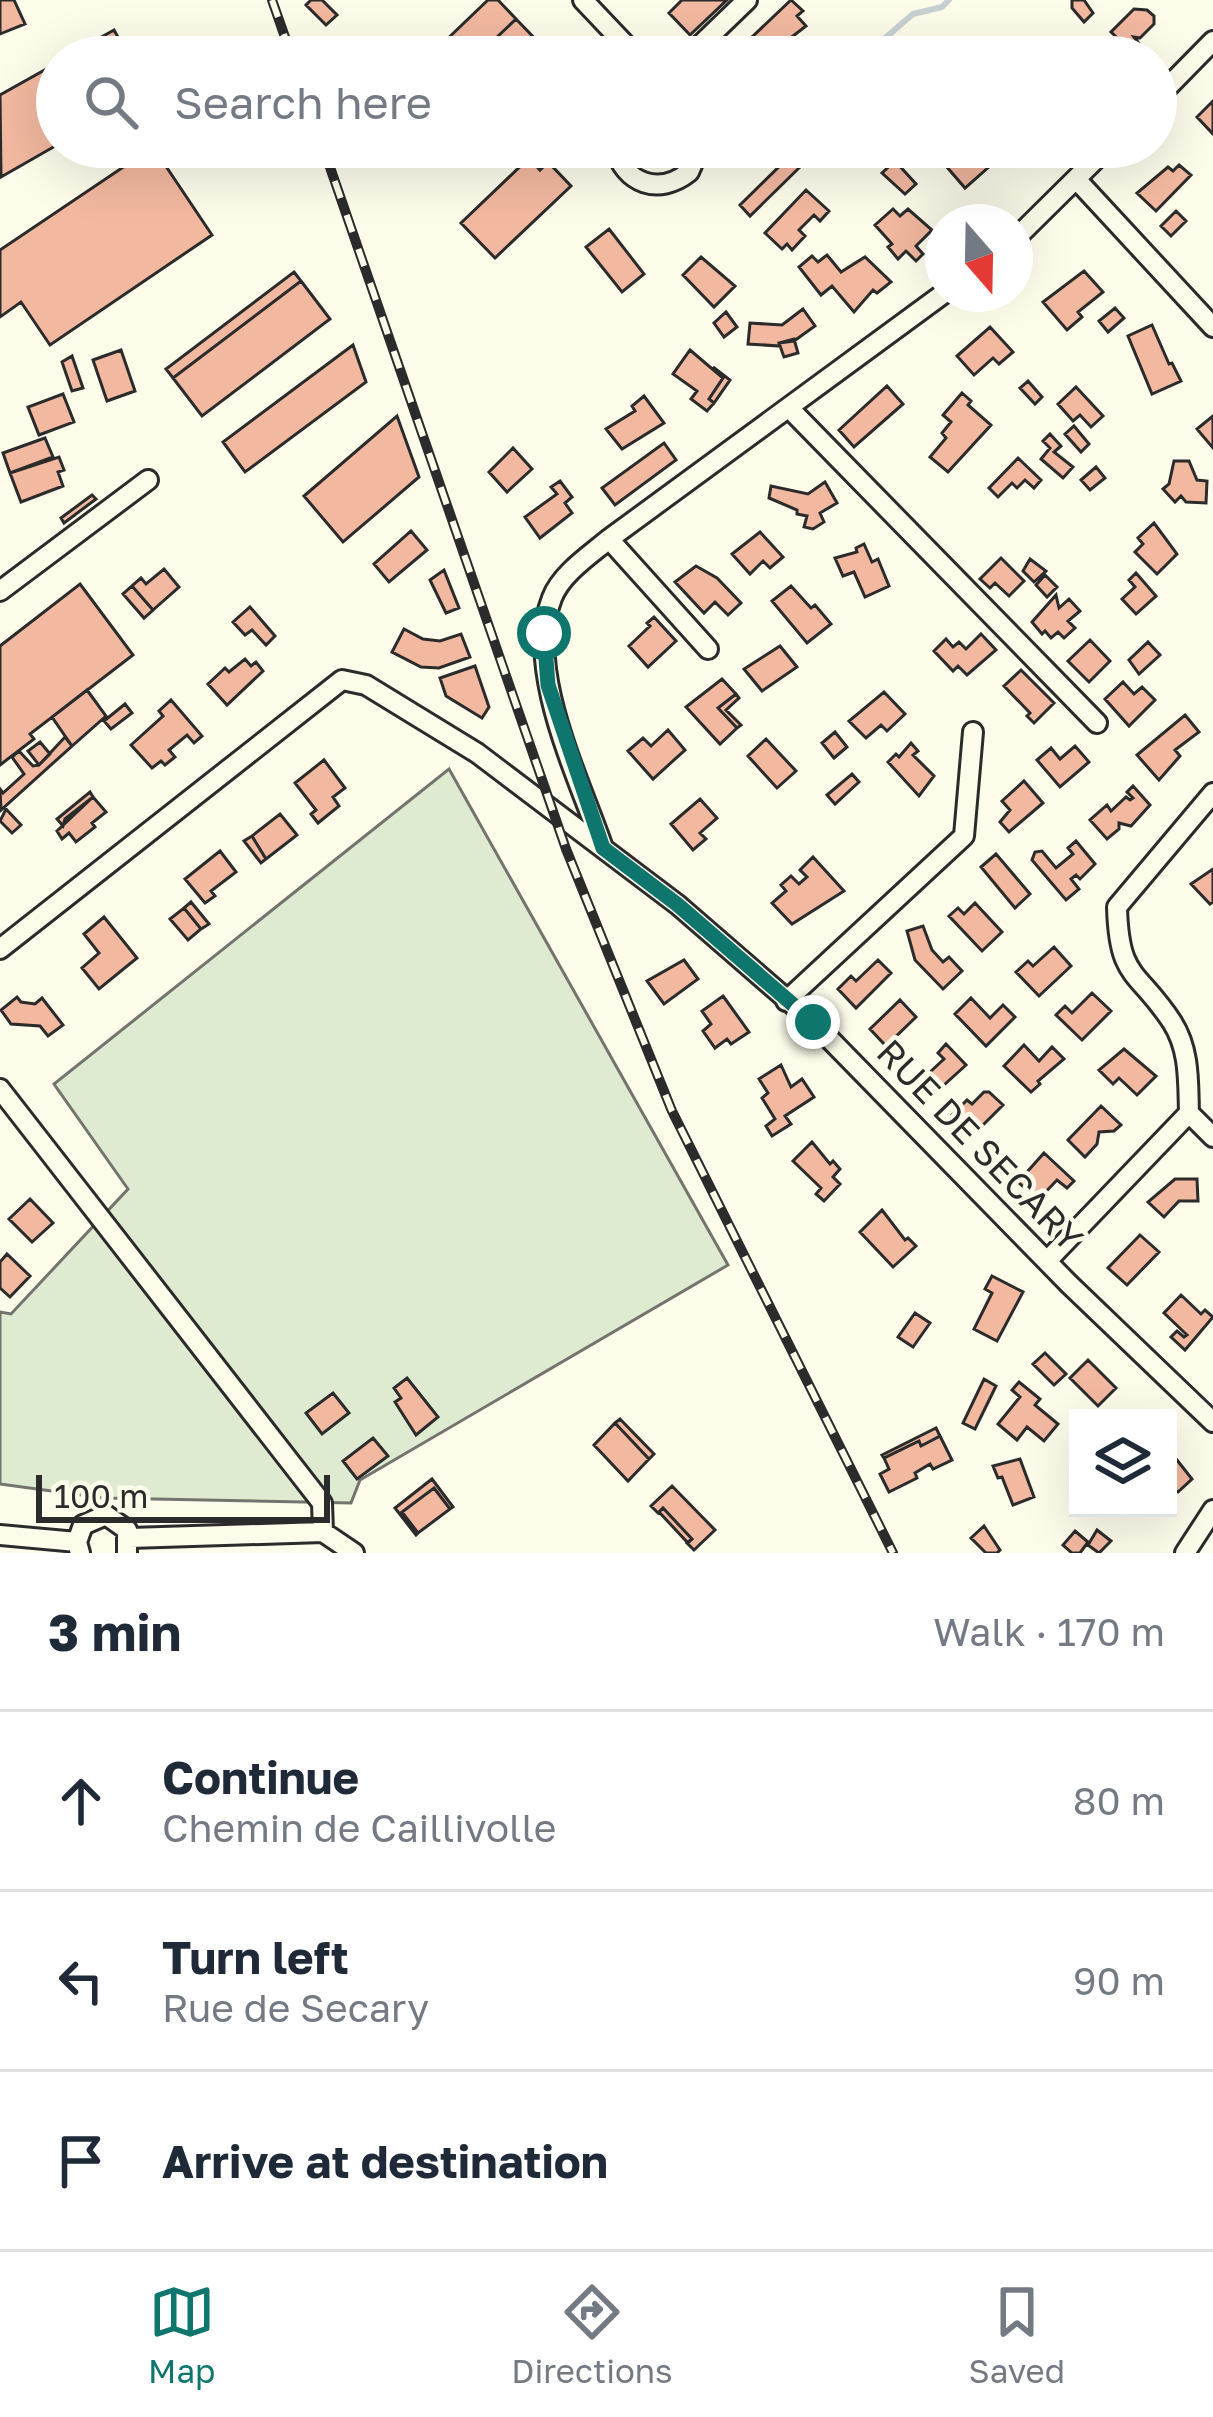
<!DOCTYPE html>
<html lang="en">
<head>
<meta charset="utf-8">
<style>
	body { margin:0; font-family:"Golos Text",sans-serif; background:#f6f6f7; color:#1f2937 }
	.controls { position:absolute; right:36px; bottom:36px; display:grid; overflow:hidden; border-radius:0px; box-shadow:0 12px 48px #0002 }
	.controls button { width:108px; height:108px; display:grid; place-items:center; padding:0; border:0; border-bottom:3px solid #e0e1e3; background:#fff; color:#1f2937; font:60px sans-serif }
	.compass { position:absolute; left:925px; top:204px; width:108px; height:108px; border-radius:50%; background:#fff; box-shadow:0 12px 48px #0002; rotate:160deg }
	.scale { position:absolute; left:36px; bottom:30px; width:294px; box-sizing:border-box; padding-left:12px; border:6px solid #2b2b2b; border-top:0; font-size:33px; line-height:42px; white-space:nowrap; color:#2b2b2b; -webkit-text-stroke:9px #fdfbea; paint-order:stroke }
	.stop { position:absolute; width:36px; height:36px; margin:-27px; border:9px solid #0f766e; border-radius:50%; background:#fff }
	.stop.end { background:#0f766e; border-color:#fff; box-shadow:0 3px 12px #0008 }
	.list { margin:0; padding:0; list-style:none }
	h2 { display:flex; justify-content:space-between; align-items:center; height:156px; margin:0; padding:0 48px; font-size:51px }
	h2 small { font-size:39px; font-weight:400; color:#747a83 }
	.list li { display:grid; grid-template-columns:78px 1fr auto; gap:36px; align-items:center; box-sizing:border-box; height:180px; padding:0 48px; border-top:3px solid #e0e1e3 }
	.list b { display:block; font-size:45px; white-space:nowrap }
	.list p { margin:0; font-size:39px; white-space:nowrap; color:#747a83 }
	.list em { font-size:39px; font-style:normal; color:#747a83 }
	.icon { flex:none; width:66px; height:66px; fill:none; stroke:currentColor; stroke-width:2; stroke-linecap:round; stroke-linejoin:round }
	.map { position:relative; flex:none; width:1213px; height:1553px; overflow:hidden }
	.search { position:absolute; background:#fff; box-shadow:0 12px 48px #0002; left:36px; right:36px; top:36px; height:132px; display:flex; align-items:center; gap:30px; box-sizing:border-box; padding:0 42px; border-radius:66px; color:#747a83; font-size:45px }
	.sheet { height:696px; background:#fff }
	nav { display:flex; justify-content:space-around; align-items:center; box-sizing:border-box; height:168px; border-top:3px solid #e0e1e3; background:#fff; font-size:33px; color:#747a83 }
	nav a { display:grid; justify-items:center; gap:6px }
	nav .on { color:#0f766e }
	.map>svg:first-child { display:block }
	.green { fill:#deebd1; stroke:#74746e; stroke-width:3 }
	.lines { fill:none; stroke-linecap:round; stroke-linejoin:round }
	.stream { stroke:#c7d0d0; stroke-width:6 }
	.building { fill:#f2b8a0; stroke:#2b2b2b; stroke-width:3 }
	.minor-casing { stroke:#2b2b2b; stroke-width:24 }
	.minor { stroke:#fdfbea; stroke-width:18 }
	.rail-casing { stroke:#2b2b2b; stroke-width:10 }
	.rail { stroke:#fdfbea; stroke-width:6; stroke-dasharray:18; stroke-linecap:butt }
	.route { stroke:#0f766e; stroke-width:15 }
	.labels { text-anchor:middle; stroke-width:9; stroke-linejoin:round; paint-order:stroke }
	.street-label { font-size:36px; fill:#2b2b2b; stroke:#fdfbea }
</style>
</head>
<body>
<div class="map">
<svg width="1213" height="1553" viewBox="0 0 1213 1553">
	<rect width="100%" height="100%" fill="#fdfbea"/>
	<!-- green -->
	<path class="green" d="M 449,769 L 728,1265 L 360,1480 L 351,1503 L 103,1498 L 0,1484 L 0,1312 L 11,1314 L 128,1189 L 54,1084 Z"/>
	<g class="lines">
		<!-- stream -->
		<path class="stream" d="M 863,57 L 913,14 L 942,7 L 949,0"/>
	</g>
	<!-- building -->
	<path class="building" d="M 0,0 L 14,0 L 25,24 L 0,34 Z
		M 311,0 L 322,0 L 337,15 L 326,25 L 306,5 Z
		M 488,0 L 498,0 L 516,19 L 476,57 L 452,57 L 441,45 Z
		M 682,0 L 727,0 L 690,35 L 669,13 Z
		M 791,0 L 803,11 L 797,16 L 806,26 L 766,57 L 731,57 Z
		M 1072,0 L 1084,0 L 1093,13 L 1084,22 L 1072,8 Z
		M 1134,9 L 1147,10 L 1154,16 L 1154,24 L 1140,38 L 1134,37 L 1145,51 L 1138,57 L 1111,32 Z
		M 516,19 L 543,47 L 532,57 L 476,57 Z
		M 114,30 L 129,57 L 109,57 L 98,39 Z
		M 57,63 L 57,145 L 1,177 L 0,95 Z
		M 1213,101 L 1213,134 L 1197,117 Z
		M 153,147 L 212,235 L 50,345 L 21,302 L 0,317 L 0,250 Z
		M 938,147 L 989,147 L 999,158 L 965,188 L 933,151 Z
		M 791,155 L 801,166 L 750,216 L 740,205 Z
		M 529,158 L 540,170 L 548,162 L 571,186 L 495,258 L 461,223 Z
		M 895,161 L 916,184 L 905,194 L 882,173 Z
		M 1179,165 L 1191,175 L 1156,211 L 1137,193 L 1168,167 L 1173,171 Z
		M 806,190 L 829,211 L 820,221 L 814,215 L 799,230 L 805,236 L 792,250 L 787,244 L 782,249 L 765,233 Z
		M 893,209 L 900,216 L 908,209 L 932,230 L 916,246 L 923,254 L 916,261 L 906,251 L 898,259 L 888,247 L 892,244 L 875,225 Z
		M 1176,211 L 1186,221 L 1171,236 L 1161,226 Z
		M 609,229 L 644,274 L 622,292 L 586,247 Z
		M 827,255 L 841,272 L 865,257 L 891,282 L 877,293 L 873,290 L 854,312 L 832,286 L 821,295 L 799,267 L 812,256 L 818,262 Z
		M 701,257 L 735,286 L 714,307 L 683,275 Z
		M 1084,271 L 1103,292 L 1078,312 L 1082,317 L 1067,330 L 1043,302 Z
		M 294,272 L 301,281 L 173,378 L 166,369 Z
		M 301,281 L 330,319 L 202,416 L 173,378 Z
		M 1115,308 L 1124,318 L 1108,332 L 1099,321 Z
		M 803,309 L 815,326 L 794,341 L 779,343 L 780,346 L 748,344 L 750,323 L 782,325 Z
		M 726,312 L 737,327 L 724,337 L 714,323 Z
		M 1152,325 L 1169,364 L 1172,363 L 1181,381 L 1152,394 L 1128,336 Z
		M 990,327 L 1013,352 L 999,364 L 993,358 L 974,375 L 957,356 Z
		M 794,339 L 798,353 L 784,357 L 779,343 Z
		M 353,345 L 366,382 L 245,472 L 223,442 Z
		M 121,350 L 135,391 L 107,401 L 93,360 Z
		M 690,350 L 723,378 L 709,399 L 714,403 L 707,411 L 691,399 L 697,391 L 673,374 Z
		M 72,356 L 83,388 L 72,391 L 62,362 Z
		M 713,367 L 730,380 L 714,403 L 709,399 L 723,378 Z
		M 1028,381 L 1042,397 L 1035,404 L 1020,388 Z
		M 887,386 L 903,404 L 854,447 L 839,430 Z
		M 1076,387 L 1103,416 L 1091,427 L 1080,415 L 1073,421 L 1058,404 Z
		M 962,393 L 971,401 L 968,405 L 991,425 L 948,472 L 930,457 L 946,438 L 942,433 L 951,422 L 943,415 Z
		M 63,394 L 74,422 L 39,435 L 28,407 Z
		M 644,396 L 664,423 L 622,449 L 606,429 L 635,411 L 632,406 Z
		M 397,416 L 419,477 L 343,542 L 304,496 Z
		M 1213,416 L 1213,448 L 1197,429 Z
		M 1074,426 L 1089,444 L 1081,452 L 1065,434 Z
		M 1050,434 L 1061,446 L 1054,452 L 1073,467 L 1063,478 L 1041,459 L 1050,448 L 1043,441 Z
		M 45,438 L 53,457 L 10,473 L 3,453 Z
		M 664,443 L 676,460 L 615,505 L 602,488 Z
		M 513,448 L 532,469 L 507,492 L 489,472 Z
		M 59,457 L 64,470 L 58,472 L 63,486 L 21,502 L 10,473 Z
		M 1018,458 L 1041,480 L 1034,488 L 1025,480 L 1017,488 L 1012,483 L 998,497 L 989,488 Z
		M 1174,461 L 1189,461 L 1197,480 L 1207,481 L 1206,503 L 1186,502 L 1181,496 L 1175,502 L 1163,489 L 1169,484 Z
		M 1096,467 L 1105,478 L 1090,490 L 1081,480 Z
		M 560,481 L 572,497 L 565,503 L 572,513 L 540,538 L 525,517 L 557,494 L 551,487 Z
		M 825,482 L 837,503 L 820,513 L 824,522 L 813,529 L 804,527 L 807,516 L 797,514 L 797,510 L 769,498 L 771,486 L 808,494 Z
		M 92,495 L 96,499 L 64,523 L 61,518 Z
		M 1154,523 L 1177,554 L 1157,574 L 1135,552 L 1143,544 L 1138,538 Z
		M 411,531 L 427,550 L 389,582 L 374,564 Z
		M 760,532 L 783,557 L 770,568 L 763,561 L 750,574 L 732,554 Z
		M 864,544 L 872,562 L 878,559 L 889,586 L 865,597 L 854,572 L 843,576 L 835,558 L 857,552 L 856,548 Z
		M 1001,558 L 1024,581 L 1009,596 L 995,583 L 990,588 L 980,579 Z
		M 1030,559 L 1046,571 L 1034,582 L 1023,571 Z
		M 696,566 L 717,578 L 741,603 L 728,615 L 715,602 L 704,613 L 675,582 Z
		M 164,569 L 179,587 L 153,610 L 132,586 L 141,578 L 146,584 Z
		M 444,570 L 459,608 L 446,613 L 430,580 Z
		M 1136,573 L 1156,596 L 1136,614 L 1122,599 L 1135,587 L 1129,580 Z
		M 1045,575 L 1057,587 L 1047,597 L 1036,585 Z
		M 80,584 L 133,655 L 30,734 L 34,739 L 0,765 L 0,646 Z
		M 132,586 L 153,610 L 144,618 L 123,594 Z
		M 791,586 L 811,608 L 815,605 L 831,624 L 807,643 L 772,601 Z
		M 1056,595 L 1059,608 L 1069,599 L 1080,611 L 1068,621 L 1075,628 L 1064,638 L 1058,632 L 1051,638 L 1045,631 L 1042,634 L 1032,622 Z
		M 250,607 L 275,636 L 266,645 L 252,630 L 245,635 L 233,622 Z
		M 654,617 L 676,641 L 648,667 L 629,646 L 650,626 L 647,623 Z
		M 404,629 L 423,639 L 440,641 L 461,634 L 470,657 L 439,668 L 421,667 L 392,652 Z
		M 981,634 L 996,650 L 967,675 L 958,666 L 953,671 L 934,651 L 946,639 L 953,647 L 959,642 L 966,649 Z
		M 1090,640 L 1110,661 L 1089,682 L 1068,661 Z
		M 1148,642 L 1160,655 L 1139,674 L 1129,660 Z
		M 780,646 L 797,667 L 762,691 L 744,669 Z
		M 245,659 L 251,666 L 256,662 L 263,671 L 227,705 L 208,684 L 225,668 L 229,672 Z
		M 475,666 L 489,707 L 482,718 L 446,696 L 440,678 Z
		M 1021,670 L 1054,703 L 1034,723 L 1027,716 L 1030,713 L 1004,686 Z
		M 722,679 L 736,694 L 718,708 L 737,728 L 720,744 L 686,707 Z
		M 1123,682 L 1134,694 L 1142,687 L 1155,700 L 1129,726 L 1105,699 Z
		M 87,690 L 106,716 L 72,746 L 52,717 Z
		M 884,692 L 905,714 L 887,731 L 881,725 L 866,738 L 849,721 Z
		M 736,694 L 739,698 L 726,710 L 741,725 L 737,728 L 718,708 Z
		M 171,700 L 202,736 L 194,743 L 187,735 L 169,750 L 175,757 L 165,765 L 161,761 L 152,768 L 131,745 L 163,716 L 159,711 Z
		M 125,704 L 132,713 L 111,729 L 104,721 Z
		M 1185,715 L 1199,732 L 1175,750 L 1180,756 L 1159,780 L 1137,755 Z
		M 668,730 L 685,750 L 653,779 L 628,751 L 643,738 L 651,746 Z
		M 835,732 L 847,747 L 834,758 L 822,743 Z
		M 65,737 L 72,746 L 1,810 L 0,789 L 3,793 L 24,774 L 12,757 L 19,751 L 33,766 L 39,765 Z
		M 766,739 L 796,771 L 777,788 L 748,756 Z
		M 40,742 L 50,754 L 39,765 L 28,751 Z
		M 911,743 L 918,751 L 913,755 L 934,776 L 919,796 L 888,762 L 896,754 L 899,757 Z
		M 1075,746 L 1089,762 L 1060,787 L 1037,760 L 1051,748 L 1060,759 Z
		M 324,760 L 345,788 L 333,797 L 339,806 L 318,823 L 311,814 L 316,810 L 295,783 Z
		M 852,774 L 859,782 L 835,804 L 827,795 Z
		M 1024,781 L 1043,803 L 1009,832 L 1000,822 L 1010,810 L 1002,801 Z
		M 1133,786 L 1150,805 L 1131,826 L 1119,823 L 1119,829 L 1107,839 L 1090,820 L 1107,805 L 1111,811 L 1126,797 L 1130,800 L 1133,798 L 1127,792 Z
		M 90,792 L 93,797 L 65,819 L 63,826 L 57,819 Z
		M 93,797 L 106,812 L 92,823 L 95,827 L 76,842 L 69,833 L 62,839 L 57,831 Z
		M 700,799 L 717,818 L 700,833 L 706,839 L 693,850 L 671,824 Z
		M 6,809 L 21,825 L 12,833 L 0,821 Z
		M 280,814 L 297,835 L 266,859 L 252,836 Z
		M 252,836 L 266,859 L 261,863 L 244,841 Z
		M 1076,841 L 1095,864 L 1080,879 L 1076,875 L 1071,879 L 1079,889 L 1066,900 L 1032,860 L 1035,852 L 1042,851 L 1056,868 L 1073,854 L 1068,848 Z
		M 220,851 L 236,872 L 211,891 L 215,896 L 205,903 L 185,879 Z
		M 996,854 L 1030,894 L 1015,908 L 981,867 Z
		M 813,857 L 844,891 L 792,924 L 772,903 L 786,891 L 781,885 L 791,876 L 799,884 L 807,877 L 800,870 Z
		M 1213,869 L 1213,902 L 1210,904 L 1191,884 Z
		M 191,902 L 209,924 L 201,929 L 184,908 Z
		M 975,903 L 1002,932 L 982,951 L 949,916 L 958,908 L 964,914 Z
		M 184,908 L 201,929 L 188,940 L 170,919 Z
		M 104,917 L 137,958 L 99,989 L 82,968 L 99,953 L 84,934 Z
		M 923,926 L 932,950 L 943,962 L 949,957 L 962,971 L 943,989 L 915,960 L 907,931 Z
		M 1054,947 L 1071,966 L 1039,996 L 1016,972 L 1028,961 L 1033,966 Z
		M 684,960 L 698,979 L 664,1004 L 647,981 Z
		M 878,960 L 891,973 L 856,1008 L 838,989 L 851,976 L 856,981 Z
		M 1092,993 L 1111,1011 L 1082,1040 L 1056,1015 L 1065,1006 L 1072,1013 Z
		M 723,996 L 749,1032 L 731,1044 L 727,1039 L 715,1048 L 703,1031 L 711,1024 L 702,1011 Z
		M 17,997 L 21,1002 L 35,1004 L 42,998 L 63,1025 L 48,1036 L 40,1026 L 11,1024 L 1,1010 Z
		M 971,998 L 990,1018 L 1003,1005 L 1015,1017 L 986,1046 L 955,1014 Z
		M 900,1000 L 916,1017 L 886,1046 L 870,1029 Z
		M 946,1044 L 966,1065 L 933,1095 L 916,1077 L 925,1069 L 929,1073 L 944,1059 L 938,1053 Z
		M 1024,1045 L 1039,1061 L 1052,1047 L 1064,1059 L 1038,1081 L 1040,1084 L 1031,1092 L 1004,1066 Z
		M 1124,1049 L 1156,1076 L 1137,1095 L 1119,1078 L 1113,1084 L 1099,1070 Z
		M 781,1065 L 791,1087 L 802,1079 L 814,1097 L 785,1116 L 791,1124 L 772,1136 L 766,1126 L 775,1119 L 762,1098 L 768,1093 L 759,1079 Z
		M 984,1092 L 989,1092 L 1003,1105 L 973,1135 L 952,1115 L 967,1100 L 972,1104 Z
		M 1101,1106 L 1121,1125 L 1114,1131 L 1099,1132 L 1097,1144 L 1085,1157 L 1068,1140 Z
		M 812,1142 L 830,1164 L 833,1161 L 840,1169 L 833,1177 L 840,1184 L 824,1201 L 816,1194 L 821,1188 L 793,1161 Z
		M 1044,1153 L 1074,1181 L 1067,1188 L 1057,1180 L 1038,1200 L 1018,1182 Z
		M 1175,1179 L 1197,1179 L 1198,1201 L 1179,1201 L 1164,1217 L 1148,1202 Z
		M 30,1199 L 53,1223 L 32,1242 L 9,1219 Z
		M 882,1210 L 905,1240 L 908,1238 L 916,1246 L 893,1267 L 860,1232 Z
		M 1140,1235 L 1159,1252 L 1127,1285 L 1108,1268 Z
		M 7,1254 L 30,1276 L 10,1297 L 0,1288 L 0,1262 Z
		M 992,1276 L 1023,1292 L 997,1341 L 974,1329 L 992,1293 L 985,1289 Z
		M 1181,1295 L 1201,1314 L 1205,1310 L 1213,1317 L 1185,1350 L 1171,1337 L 1177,1331 L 1184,1337 L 1187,1335 L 1164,1313 Z
		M 915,1313 L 930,1323 L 913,1347 L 898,1337 Z
		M 1045,1353 L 1066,1374 L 1054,1385 L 1033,1364 Z
		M 1088,1360 L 1116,1388 L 1098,1406 L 1070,1378 Z
		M 407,1378 L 438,1417 L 416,1435 L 395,1402 L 401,1398 L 394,1388 Z
		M 984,1379 L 996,1386 L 975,1429 L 963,1423 Z
		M 1019,1382 L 1040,1399 L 1035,1405 L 1058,1424 L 1044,1441 L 1027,1427 L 1017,1440 L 998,1424 L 1020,1397 L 1012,1390 Z
		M 333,1393 L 349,1413 L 322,1434 L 306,1413 Z
		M 620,1419 L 654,1454 L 649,1459 L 615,1423 Z
		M 615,1423 L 649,1459 L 628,1481 L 594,1445 Z
		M 936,1428 L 940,1436 L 921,1446 L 919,1441 L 884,1458 L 882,1455 Z
		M 940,1436 L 952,1460 L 933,1469 L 930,1464 L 915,1473 L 917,1478 L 889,1492 L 880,1474 L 889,1469 L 884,1458 L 919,1441 L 921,1446 Z
		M 373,1438 L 388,1456 L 357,1479 L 343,1461 Z
		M 1168,1458 L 1174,1463 L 1177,1460 L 1192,1479 L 1178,1492 L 1168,1486 Z
		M 1020,1459 L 1034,1497 L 1013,1505 L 1002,1477 L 998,1478 L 993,1466 Z
		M 432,1479 L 453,1507 L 450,1509 L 434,1488 L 402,1512 L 418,1533 L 416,1535 L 395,1508 Z
		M 672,1486 L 715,1530 L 694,1550 L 687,1543 L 692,1539 L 663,1508 L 658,1513 L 651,1506 Z
		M 434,1488 L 450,1509 L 418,1533 L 402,1512 Z
		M 663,1508 L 692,1539 L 688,1543 L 659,1512 Z
		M 984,1526 L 1000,1550 L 997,1553 L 986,1553 L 971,1538 Z
		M 1097,1530 L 1111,1541 L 1099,1553 L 1088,1545 Z
		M 1075,1531 L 1088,1542 L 1080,1553 L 1072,1553 L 1063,1545 Z"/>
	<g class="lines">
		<defs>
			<path id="minor" d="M 583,0 L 637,57
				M 688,57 L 747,0
				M 1156,99 L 1213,41
				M 615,147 C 624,184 659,196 689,172 L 700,147
				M 1076,179 L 1213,327
				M 1015,239 L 1108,147
				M 789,408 L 1097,723
				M 609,539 L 708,649
				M 0,591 L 148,480
				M 603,848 C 579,778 524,669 552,598 C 561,574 590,555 609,539 L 943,294
				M 0,949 L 342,680 L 366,685 L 477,753 L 678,905 L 813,1022 L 1069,1284 L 1213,1422
				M 786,1001 L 964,836 L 973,732
				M 0,1089 L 322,1503 L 323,1532
				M 1189,1113 C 1188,1082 1190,1050 1172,1022 C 1137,969 1119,980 1117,907 L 1213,793
				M 1047,1261 L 1189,1113 L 1213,1137
				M 0,1535 L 77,1542
				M 130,1538 L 323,1532 L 354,1553
				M 80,1553 L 77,1542 L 83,1525 L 106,1515 L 127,1530 L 127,1553
				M 1185,1553 L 1213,1510"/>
		</defs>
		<!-- minor casing -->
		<use href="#minor" class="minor-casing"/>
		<!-- minor -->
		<use href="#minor" class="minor"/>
		<defs>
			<path id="rail" d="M 272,0 L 292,57
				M 323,147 L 566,849 L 672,1111 L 893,1553"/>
		</defs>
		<!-- rail casing -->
		<use href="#rail" class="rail-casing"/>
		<!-- rail -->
		<use href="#rail" class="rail"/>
	</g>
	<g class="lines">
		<!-- route -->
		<path class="route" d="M 544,633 L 548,685 L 603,848 L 678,905 L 813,1022"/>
	</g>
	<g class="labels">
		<!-- street labels -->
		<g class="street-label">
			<text transform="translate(980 1145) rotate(46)" y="13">RUE DE SECARY</text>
		</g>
	</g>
</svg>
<div class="controls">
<button><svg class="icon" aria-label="layers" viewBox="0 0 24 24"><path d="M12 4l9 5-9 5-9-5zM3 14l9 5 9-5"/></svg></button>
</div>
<svg class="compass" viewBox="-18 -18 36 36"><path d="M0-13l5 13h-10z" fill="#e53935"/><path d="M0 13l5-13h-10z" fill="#747a83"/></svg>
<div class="scale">100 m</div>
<div class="stop" style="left:544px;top:633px"></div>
<div class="stop end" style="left:813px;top:1022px"></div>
<div class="search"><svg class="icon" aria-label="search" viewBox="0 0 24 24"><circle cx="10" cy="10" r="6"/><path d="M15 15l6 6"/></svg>Search here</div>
</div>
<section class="sheet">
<h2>3 min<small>Walk · 170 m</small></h2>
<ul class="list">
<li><svg class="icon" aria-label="ahead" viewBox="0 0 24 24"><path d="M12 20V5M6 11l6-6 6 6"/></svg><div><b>Continue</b><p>Chemin de Caillivolle</p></div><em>80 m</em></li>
<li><svg class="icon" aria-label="left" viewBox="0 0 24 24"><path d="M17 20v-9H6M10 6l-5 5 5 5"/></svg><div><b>Turn left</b><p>Rue de Secary</p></div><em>90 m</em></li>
<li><svg class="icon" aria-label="arrive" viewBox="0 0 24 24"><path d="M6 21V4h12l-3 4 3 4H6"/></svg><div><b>Arrive at destination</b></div></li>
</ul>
</section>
<nav>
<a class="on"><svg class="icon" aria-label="map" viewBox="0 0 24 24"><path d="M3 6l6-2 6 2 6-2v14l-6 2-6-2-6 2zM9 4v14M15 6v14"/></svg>Map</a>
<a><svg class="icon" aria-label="directions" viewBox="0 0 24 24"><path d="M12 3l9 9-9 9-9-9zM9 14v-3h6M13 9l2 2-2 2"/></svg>Directions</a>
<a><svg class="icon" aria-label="saved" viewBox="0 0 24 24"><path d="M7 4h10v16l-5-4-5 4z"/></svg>Saved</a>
</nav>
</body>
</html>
